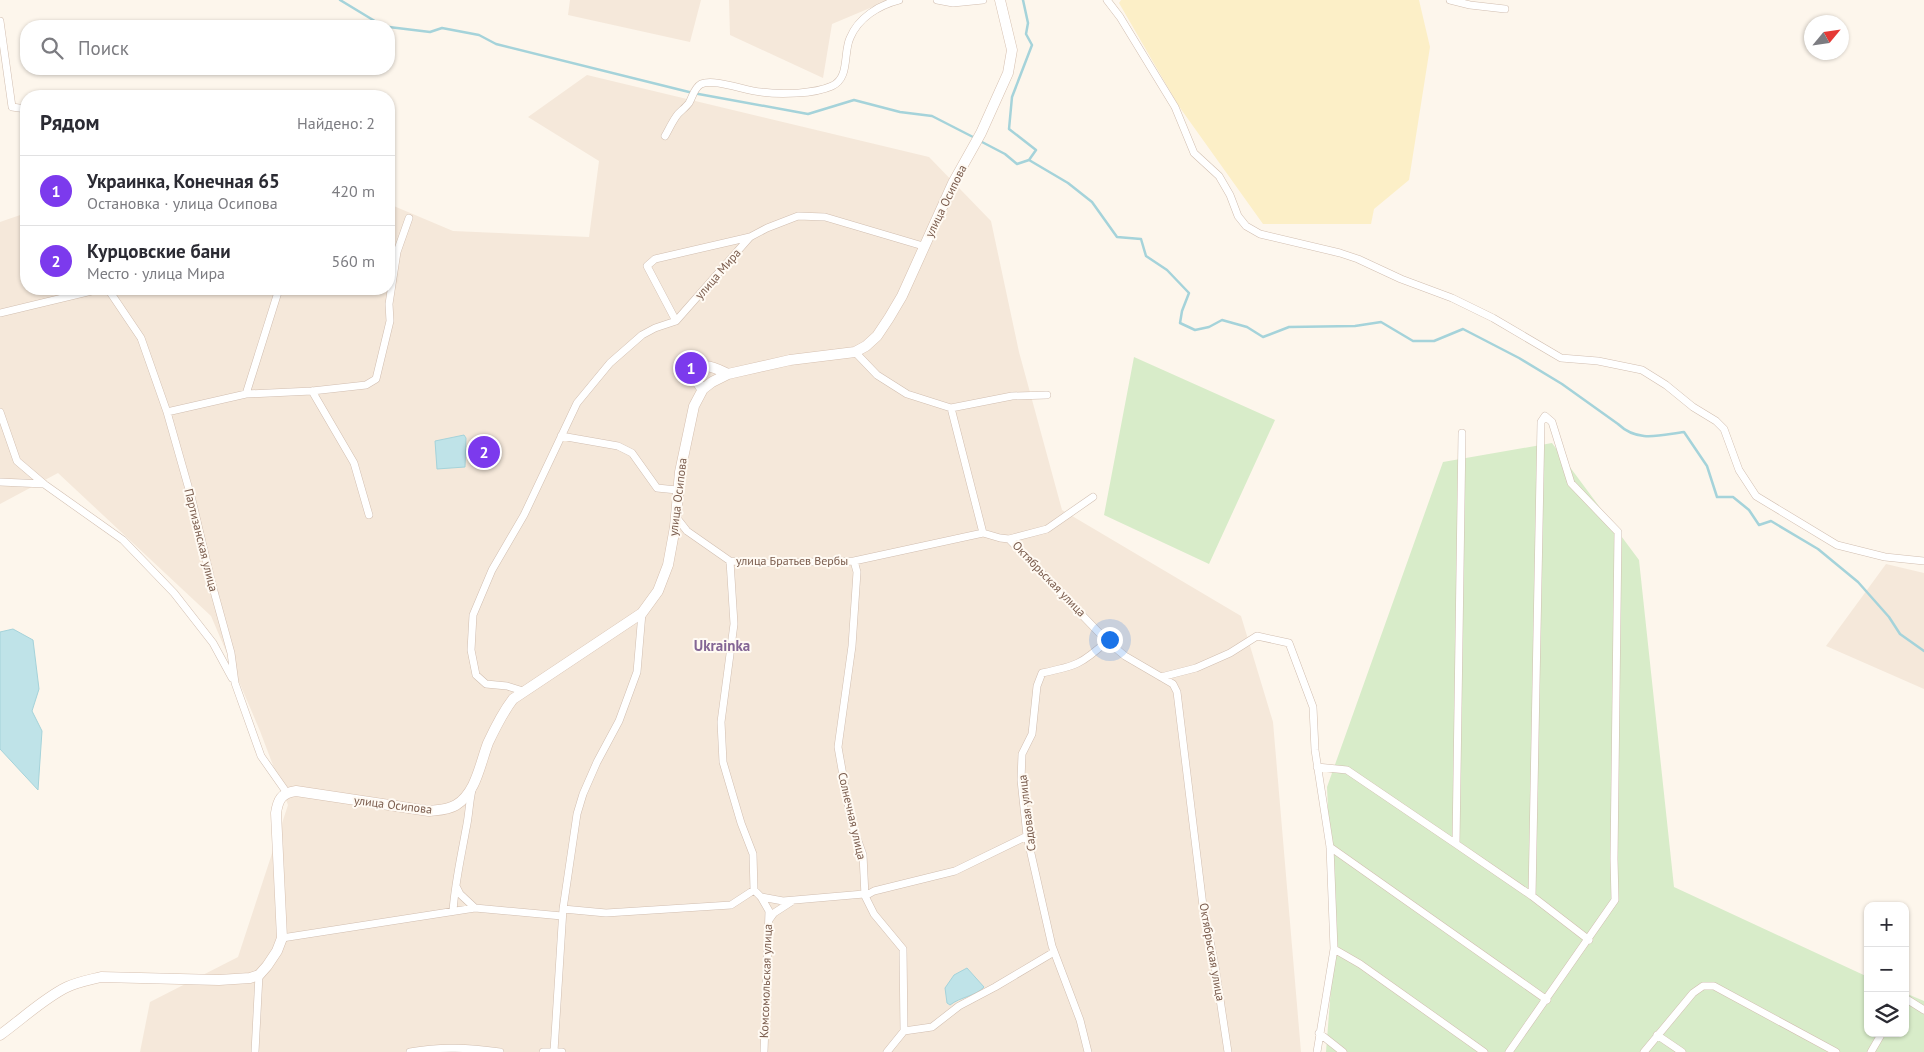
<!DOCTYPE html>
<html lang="ru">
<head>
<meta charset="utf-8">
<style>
	body { margin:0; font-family:"PT Sans",sans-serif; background:#f2f2f3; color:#2b2b33 }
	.controls { position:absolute; right:15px; bottom:15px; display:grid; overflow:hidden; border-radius:10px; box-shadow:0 1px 4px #0004 }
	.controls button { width:45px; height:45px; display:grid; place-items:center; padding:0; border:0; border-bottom:1px solid #e1e1e2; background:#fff; color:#2b2b33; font:25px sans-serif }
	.compass { position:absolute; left:1804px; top:15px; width:45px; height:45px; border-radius:50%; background:#fff; box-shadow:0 1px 4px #0004; rotate:61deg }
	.you { position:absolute; left:1109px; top:639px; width:18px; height:18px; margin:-12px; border:4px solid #fff; border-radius:50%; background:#1a73e8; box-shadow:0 0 0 8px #1a73e833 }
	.badge { display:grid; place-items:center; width:32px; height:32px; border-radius:50%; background:#7c3aed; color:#fff; font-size:16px; font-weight:700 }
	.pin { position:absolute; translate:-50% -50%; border:2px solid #fff; box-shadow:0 1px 5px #0006 }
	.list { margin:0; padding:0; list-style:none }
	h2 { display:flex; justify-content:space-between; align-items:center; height:65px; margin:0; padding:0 20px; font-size:21px }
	h2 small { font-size:16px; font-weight:400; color:#7c7c81 }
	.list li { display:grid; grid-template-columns:32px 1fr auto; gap:15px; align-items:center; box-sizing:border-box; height:70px; padding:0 20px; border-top:1px solid #e1e1e2 }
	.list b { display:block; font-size:19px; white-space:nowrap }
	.list p { margin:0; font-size:16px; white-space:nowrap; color:#7c7c81 }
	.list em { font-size:16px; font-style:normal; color:#7c7c81 }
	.icon { flex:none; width:28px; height:28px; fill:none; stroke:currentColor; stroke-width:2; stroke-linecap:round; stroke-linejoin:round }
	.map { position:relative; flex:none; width:1924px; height:1052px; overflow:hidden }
	.search { position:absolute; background:#fff; box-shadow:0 1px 4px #0004; left:20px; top:20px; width:375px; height:55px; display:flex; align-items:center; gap:12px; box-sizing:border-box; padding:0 18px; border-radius:20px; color:#7c7c81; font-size:19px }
	.panel { position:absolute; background:#fff; box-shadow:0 1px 4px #0004; left:20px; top:90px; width:375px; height:205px; border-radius:20px }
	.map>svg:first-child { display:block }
	.residential { fill:#f5e8da }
	.green { fill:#d8ecc9 }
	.sand { fill:#fcefc7 }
	.water { fill:#bfe3e8; stroke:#a5d3da }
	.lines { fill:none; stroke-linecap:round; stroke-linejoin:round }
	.stream { stroke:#a5d3da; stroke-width:2.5 }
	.street-casing { stroke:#d1beb0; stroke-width:8 }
	.secondary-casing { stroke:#d6c0b0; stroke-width:11 }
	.street { stroke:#fff; stroke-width:7 }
	.secondary { stroke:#fff; stroke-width:10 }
	.labels { text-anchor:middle; stroke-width:4; stroke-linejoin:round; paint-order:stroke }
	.street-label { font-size:12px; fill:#7a5c4d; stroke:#fffaf3 }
	.quarter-label { font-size:15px; font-weight:bold; fill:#846695; stroke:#fffaf3 }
</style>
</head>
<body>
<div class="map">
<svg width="1924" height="1052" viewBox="0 0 1924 1052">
	<rect width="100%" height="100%" fill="#fdf6ec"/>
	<!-- residential -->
	<path class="residential" d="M 570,0 L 701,0 L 690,42 L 568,15 Z
		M 729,0 L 889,0 L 832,24 L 823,78 L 730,35 Z
		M 587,75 L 929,157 L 991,221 L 1019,352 L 1062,510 L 1241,616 L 1273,722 L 1301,1052 L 140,1052 L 150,1002 L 238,957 L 288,805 L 260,731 L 211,616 L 58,473 L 0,504 L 0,222 L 26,213 L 26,289 L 389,289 L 389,204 L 453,231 L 589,237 L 599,161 L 528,117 Z
		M 1886,564 L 1924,573 L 1924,689 L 1826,646 Z"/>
	<!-- green -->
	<path class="green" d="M 1134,357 L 1275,420 L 1209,564 L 1104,515 Z
		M 1552,443 L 1639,560 L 1674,887 L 1868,977 L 1868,1033 L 1905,1033 L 1905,993 L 1924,1001 L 1924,1052 L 1326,1052 L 1334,949 L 1327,787 L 1443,462 Z"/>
	<!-- sand -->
	<path class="sand" d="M 1121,0 L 1419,0 L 1430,47 L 1409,180 L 1374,209 L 1371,224 L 1263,224 L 1178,105 L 1119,3 Z"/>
	<!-- water -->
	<path class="water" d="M 464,435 L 466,438 L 465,467 L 437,469 L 435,441 Z
		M 13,629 L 33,640 L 39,689 L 32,711 L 42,731 L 38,790 L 0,749 L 0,632 Z
		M 967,968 L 984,987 C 976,996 960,997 950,1005 L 947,1003 L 945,988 L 954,975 Z"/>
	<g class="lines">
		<!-- stream -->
		<path class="stream" d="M 340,0 L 383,26
			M 1023,0 L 1028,23 L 1026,34 L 1032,45 L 1012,97 L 1009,129 L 1036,150 L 1029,160
			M 389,27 L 430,32 L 442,28 L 479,35 L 496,44 L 693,93 L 808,114 L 854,100 L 900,112 L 932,116 L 973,137
			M 982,142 L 1005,154 L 1017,164 L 1029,160 L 1068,183 L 1092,202 L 1117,237 L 1141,239 L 1146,256 L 1167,270 L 1189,293 L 1182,311 L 1180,323 L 1195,330 L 1209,327 L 1222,320 L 1247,327 L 1263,337 L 1289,327 L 1355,326 L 1381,322 L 1413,341 L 1434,341 L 1463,329 L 1519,358 L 1562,384 L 1618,424 C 1638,443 1660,435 1684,432 L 1707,466 L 1717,497 L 1733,497 L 1749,510 L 1759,525 L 1771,521 L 1818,549 L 1858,582 L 1889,617 L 1900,634 L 1924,651"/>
		<defs>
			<path id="street" d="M 937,0 L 953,3 L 983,0
				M 1107,0 L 1120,17 L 1175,107 L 1194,153 L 1219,176 L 1230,195 L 1238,216 L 1246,226 L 1260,234 L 1340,253 L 1358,259 L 1401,279 L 1452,298 L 1493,318 L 1561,358 L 1598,361 L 1642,370 L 1666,385 L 1693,407 L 1716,421 L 1724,429 L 1739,470 L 1756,496 L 1837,545 L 1885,557 L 1924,561
				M 1450,0 L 1470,5 L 1505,9
				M 0,21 L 12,107 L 26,109
				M 665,136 C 669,129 673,120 678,114 C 682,110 686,107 689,103 C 693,96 694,88 701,84 C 714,78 746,91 761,92 C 780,95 814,94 832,86 C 850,78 843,53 850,38 C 858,18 879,5 899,0
				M 108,289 L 141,338 L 167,412 L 192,500 L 212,584 L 231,653 L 235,683 L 261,756 L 287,793
				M 0,313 L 100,289
				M 676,321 L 647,266 L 655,259 L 750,237
				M 855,352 L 877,375 L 907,394 L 951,408 L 983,533 L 1000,538 L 1009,539 L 1107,641 L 1125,656 L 1173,684 L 1177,692 L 1203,906 L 1215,966 L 1228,1052
				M 312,391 L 354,463 L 369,515
				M 246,394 L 279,289
				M 951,408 L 1012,396 L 1047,395
				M 0,412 L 17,461 L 44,484 L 123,540 L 174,593 L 213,643 L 232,678
				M 167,412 L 246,394 L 312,391 L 366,385 L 376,379 L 390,321 L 389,304 L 397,252 L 409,218
				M 1462,433 L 1456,844 L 1532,896 L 1541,422 L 1545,416 L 1552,422 L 1571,483 L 1618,532 L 1614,859 L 1615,900 L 1509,1052
				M 561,436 L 618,446 L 632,453 L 657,488 L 677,490
				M 0,482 L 44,484
				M 676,517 L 687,531 L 730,561 L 766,563 L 854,561 L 983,533
				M 1009,539 L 1047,529 L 1093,497
				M 730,561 L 734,624 L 721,722 L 723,762 L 741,823 L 753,854 L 754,890 L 761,897 L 769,911 L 764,1052
				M 854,561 L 857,572 L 852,646 L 838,747 L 851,821 L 863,855 L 865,896 L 874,914 L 903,949 L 904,1031
				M 1161,677 L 1196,668 L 1230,653 L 1257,636 L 1289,643 L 1313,707 L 1315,750 L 1330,847 L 1334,949 L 1317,1052
				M 523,691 L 507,686 L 486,684 L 476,675 L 471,650 L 473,615 L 492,570 L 524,515 L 577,403 L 610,363 L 642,335 L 655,328 L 676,321 L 750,237 L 767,228 L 798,216 L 825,217 L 923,246
				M 1317,767 L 1347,770 L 1456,844
				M 1330,847 L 1547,1000
				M 456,886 L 460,894 L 475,908
				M 1532,896 L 1589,940
				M 761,897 L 783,901 L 864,894 L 865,896 L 874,891 L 955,871 L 1027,836
				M 563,909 L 606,913 L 731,905 L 754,890
				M 453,911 C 455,883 461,857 466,829 C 469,816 469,803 472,790
				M 769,920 L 774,913 L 791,902
				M 282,938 L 475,908 L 562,916
				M 1334,949 L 1360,964 L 1484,1052
				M 1905,998 L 1924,1010
				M 1319,1033 L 1343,1052
				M 1657,1035 L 1682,1052
				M 554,1051 L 563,909 L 577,814 L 583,794 L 597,762 L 619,721 L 637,672 L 642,613
				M 255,1052 L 259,975
				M 410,1052 C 441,1046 470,1048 500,1052
				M 543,1052 L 562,1052
				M 887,1052 L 904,1031 L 932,1027 L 959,1006 L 995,987 L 1054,952
				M 1088,1052 L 1080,1020 L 1052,946 L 1027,836 L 1021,780 L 1022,754 L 1032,734 L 1037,686 L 1042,673 C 1076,666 1082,664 1107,641
				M 1644,1052 L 1693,993 L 1703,986 L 1714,986 L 1836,1052
				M 1871,1052 L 1882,1033"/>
			<path id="secondary" d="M 703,389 C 697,384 691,369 704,366 C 711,365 722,371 728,374
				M 0,1035 C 21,1020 44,998 67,987 C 78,982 89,980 101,977 L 219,980 L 250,978 L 259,975 L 267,966 L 277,951 L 282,938 L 276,813 C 278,800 281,793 296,791 L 429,811 C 438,810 448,810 456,805 C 476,793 480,764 488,743 C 495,728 503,712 513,699 L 642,613 L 658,591 L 668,565 L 675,527 L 680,472 L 694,406 L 703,389 L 712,382 L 728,374 L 790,360 L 855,352 L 866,346 L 877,336 L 889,318 L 902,296 L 953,183 L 981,133 L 1008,73 L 1012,50 L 1000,0"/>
		</defs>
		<!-- street casing -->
		<use href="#street" class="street-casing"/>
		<!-- secondary casing -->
		<use href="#secondary" class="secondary-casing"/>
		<!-- street -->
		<use href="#street" class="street"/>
		<!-- secondary -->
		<use href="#secondary" class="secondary"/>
	</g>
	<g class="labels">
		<!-- street labels -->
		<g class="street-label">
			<text transform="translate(946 201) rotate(-64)" y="4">улица Осипова</text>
			<text transform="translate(718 274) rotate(-49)" y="4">улица Мира</text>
			<text transform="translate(678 497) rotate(-83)" y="4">улица Осипова</text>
			<text transform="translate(201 540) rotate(76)" y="4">Партизанская улица</text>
			<text x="792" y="565">улица Братьев Вербы</text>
			<text transform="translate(1049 579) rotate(46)" y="4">Октябрьская улица</text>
			<text transform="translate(393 805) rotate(7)" y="4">улица Осипова</text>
			<text transform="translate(1027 813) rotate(-97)" y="4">Садовая улица</text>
			<text transform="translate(852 816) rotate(77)" y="4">Солнечная улица</text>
			<text transform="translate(1212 952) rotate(80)" y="4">Октябрьская улица</text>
			<text transform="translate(766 981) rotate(-88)" y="4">Комсомольская улица</text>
		</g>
		<!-- quarter labels -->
		<g class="quarter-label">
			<text x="722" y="651">Ukrainka</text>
		</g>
	</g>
</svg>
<div class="controls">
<button>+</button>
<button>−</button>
<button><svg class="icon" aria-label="layers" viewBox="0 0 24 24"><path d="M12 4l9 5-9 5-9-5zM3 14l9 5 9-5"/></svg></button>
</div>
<svg class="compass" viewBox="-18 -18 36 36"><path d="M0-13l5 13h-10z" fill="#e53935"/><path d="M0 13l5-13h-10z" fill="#7c7c81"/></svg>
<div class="you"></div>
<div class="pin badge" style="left:691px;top:368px">1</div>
<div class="pin badge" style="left:484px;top:452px">2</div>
<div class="search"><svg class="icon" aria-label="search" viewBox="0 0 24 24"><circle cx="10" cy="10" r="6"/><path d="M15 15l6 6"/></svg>Поиск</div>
<section class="panel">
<h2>Рядом<small>Найдено: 2</small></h2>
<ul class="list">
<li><span class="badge">1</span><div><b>Украинка, Конечная 65</b><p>Остановка · улица Осипова</p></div><em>420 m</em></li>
<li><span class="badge">2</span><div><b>Курцовские бани</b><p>Место · улица Мира</p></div><em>560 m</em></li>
</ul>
</section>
</div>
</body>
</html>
